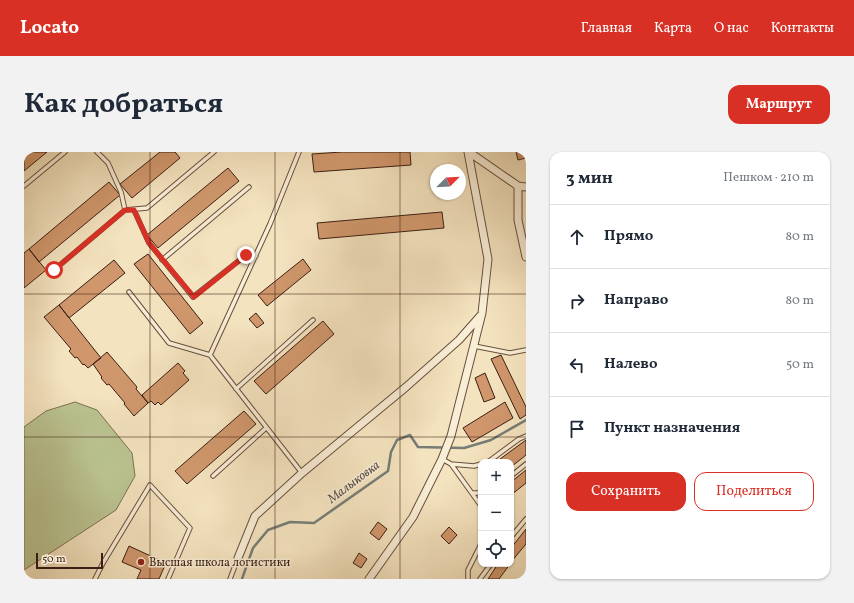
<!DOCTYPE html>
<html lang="ru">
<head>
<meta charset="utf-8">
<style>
	body { margin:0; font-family:Vollkorn,serif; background:#f2f2f3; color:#1f2937 }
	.controls { position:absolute; right:12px; bottom:12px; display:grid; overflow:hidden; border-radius:8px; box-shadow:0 1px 3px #0004 }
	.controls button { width:36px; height:36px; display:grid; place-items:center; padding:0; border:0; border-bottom:1px solid #e0e1e3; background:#fff; color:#1f2937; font:20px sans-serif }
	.compass { position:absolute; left:406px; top:12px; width:36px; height:36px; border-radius:50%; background:#fff; box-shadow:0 1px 3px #0004; rotate:66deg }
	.scale { position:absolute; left:12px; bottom:10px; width:67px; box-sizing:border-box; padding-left:4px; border:2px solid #3b1e14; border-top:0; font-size:11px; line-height:14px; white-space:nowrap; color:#3b1e14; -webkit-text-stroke:3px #f8edd5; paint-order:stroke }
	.stop { position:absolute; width:12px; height:12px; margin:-9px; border:3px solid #d93025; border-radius:50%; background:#fff }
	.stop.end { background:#d93025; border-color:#fff; box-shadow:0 1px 4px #0008 }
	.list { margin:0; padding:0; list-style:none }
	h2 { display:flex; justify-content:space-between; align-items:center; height:52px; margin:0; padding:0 16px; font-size:17px }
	h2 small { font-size:13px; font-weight:400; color:#747a83 }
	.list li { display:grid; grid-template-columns:26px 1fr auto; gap:12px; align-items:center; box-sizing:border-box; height:64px; padding:0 16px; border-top:1px solid #e0e1e3 }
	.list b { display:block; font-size:15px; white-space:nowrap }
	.list em { font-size:13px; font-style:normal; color:#747a83 }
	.actions { display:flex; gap:8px; padding:12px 16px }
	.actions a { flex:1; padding:9px 0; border:1px solid #d93025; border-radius:12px; text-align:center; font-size:14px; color:#d93025 }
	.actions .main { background:#d93025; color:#fff }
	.icon { flex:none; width:22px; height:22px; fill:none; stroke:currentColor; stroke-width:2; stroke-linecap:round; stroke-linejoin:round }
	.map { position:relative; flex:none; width:502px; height:427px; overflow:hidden; border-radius:12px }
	header { display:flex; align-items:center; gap:24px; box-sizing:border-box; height:56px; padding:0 20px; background:#d93025; color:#fff }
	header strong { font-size:19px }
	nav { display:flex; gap:22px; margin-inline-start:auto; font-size:14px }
	.intro { display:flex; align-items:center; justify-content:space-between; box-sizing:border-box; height:96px; padding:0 24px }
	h1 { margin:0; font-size:28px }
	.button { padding:10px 18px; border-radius:12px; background:#d93025; color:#fff; font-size:14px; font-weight:700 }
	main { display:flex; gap:24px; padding:0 24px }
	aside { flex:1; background:#fff; border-radius:12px; box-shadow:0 1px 3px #0004 }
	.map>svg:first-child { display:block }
	.green { fill:#bbc492; stroke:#7b7153 }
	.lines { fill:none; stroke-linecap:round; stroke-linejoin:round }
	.stream { stroke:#767d77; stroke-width:2.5 }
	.building { fill:#d0976c; stroke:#3b1e14 }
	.service-casing { stroke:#694f3f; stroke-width:5.5 }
	.minor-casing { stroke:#694f3f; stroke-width:9 }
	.service { stroke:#f8edd5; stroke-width:3.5 }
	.minor { stroke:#f8edd5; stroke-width:7 }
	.route { stroke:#d93025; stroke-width:5 }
	.grid { fill:none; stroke:#3b1e14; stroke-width:1; stroke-opacity:0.55 }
	.poi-dot { fill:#8f2418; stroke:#f8edd5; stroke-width:1.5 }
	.labels { text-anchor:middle; stroke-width:3; stroke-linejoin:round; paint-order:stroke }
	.poi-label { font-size:12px; fill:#3b1e14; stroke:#f8edd5; text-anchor:start }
	.water-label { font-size:13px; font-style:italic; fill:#594e46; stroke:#f8edd5 }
</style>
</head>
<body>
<header>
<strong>Locato</strong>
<nav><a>Главная</a><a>Карта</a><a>О нас</a><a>Контакты</a></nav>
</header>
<div class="intro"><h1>Как добраться</h1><a class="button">Маршрут</a></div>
<main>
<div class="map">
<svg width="502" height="427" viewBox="0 0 502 427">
	<rect width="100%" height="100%" fill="#f4e3bf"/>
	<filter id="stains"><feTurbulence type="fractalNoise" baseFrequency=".005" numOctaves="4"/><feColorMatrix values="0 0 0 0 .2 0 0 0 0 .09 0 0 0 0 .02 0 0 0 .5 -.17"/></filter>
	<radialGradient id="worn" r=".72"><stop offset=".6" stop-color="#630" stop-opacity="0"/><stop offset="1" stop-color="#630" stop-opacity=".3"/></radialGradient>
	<!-- green -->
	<path class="green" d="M 51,250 L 73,258 L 108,301 L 111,324 L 92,358 L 0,418 L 0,275 L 22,259 Z"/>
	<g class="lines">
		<!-- stream -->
		<path class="stream" d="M 218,427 L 229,396 L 244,378 L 266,370 L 290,371 L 364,319 L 367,300 L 373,288 L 386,283 L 394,295 L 440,296 L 467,288 L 502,268"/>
	</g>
	<!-- building -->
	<path class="building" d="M 0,0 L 23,0 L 0,19 Z
		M 136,0 L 151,0 L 156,6 L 108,46 L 96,32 Z
		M 318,0 L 386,0 L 387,13 L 290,20 L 288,2 Z
		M 492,0 L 502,0 L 502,6 L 494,8 Z
		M 204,16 L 215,29 L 134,96 L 123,83 Z
		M 85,30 L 96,43 L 15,110 L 5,97 Z
		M 418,60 L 420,76 L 295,87 L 293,71 Z
		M 5,97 L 22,118 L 0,136 L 0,101 Z
		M 124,102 L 179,171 L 166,182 L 110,112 Z
		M 279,107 L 287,118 L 243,154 L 234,143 Z
		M 90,108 L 101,121 L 45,166 L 35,153 Z
		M 35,153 L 77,206 L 64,216 L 60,212 L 59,213 L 53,205 L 51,206 L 45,199 L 47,197 L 20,165 Z
		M 232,161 L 240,171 L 233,176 L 225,167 Z
		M 299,169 L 310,182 L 242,242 L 230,229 Z
		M 83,200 L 113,235 L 112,237 L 124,251 L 110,264 L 100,252 L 101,251 L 85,232 L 83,233 L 77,226 L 78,225 L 69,212 Z
		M 477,203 L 502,255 L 502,263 L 496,267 L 467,207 Z
		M 154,211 L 161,219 L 159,221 L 165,228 L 137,253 L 134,250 L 131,253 L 127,249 L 124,251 L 118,243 Z
		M 461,221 L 471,246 L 460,250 L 451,226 Z
		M 481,250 L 489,266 L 448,290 L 439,276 Z
		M 220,259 L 232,272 L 163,332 L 151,319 Z
		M 502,288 L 502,303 L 487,315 L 487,310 L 472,310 Z
		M 502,318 L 502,331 L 487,343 L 487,330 Z
		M 354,370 L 363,377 L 355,388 L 346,381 Z
		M 425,375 L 433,383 L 425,392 L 417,384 Z
		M 502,377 L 502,392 L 487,410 L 487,396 Z
		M 105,394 L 142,411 L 135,427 L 113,427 L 117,418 L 98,410 Z
		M 335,401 L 343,407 L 337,416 L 329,411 Z
		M 474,412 L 486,412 L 475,427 L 464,427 Z"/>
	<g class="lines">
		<defs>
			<path id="service" d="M 73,0 L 84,11 L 97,40 L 101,58
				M 275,0 L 246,72 L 186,203 L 278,321
				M 0,34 L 41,0
				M 110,58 L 125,91 L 169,145 L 222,103 L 232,104
				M 138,108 L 225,35
				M 30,118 L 101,58 L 123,56 L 190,0
				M 105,140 L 145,191 L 186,203
				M 450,194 L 486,201 L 502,198
				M 212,237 L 289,168
				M 418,307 L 427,312 L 457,354
				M 464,310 L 495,287 L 502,284
				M 427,312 L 450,314 L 457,312
				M 189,324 L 242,276
				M 487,324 L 502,312
				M 448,341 L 457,341
				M 487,385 L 502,367
				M 71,427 L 79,411 L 126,333 L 166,376 L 144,427
				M 206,427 L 214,406
				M 444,427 L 444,418 L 457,392
				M 456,427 L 467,412"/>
			<path id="minor" d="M 445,0 L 494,34 L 502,35
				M 494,34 L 494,68 L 502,105
				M 214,406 L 231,364 L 278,321 L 382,235 L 435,188 L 457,163
				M 345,427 L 389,365 L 418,307 L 427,284 L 458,161 L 464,107 L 444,0"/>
		</defs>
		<!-- service casing -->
		<use href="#service" class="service-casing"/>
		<!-- minor casing -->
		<use href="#minor" class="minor-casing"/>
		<!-- service -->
		<use href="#service" class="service"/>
		<!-- minor -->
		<use href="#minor" class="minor"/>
	</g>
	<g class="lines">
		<!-- route -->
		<path class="route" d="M 30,118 L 101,58 L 110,58 L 125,91 L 170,145 L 222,103"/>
	</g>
	<!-- grid -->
	<path class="grid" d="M 126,0 L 126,427M 251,0 L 251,427M 376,0 L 376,427M 0,142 L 502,142M 0,285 L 502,285"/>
	<!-- markers -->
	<circle class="poi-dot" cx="117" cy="410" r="4"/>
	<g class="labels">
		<!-- poi labels -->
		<g class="poi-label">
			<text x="125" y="414">Высшая школа логистики</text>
		</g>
		<!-- water labels -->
		<g class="water-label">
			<text transform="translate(329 329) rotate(-37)" y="5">Малыковка</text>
		</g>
	</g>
	<rect width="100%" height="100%" filter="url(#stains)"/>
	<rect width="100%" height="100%" fill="url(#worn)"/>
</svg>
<div class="controls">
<button>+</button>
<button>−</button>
<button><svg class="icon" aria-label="locate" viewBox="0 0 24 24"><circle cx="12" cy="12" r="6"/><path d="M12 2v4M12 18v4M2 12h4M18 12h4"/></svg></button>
</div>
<svg class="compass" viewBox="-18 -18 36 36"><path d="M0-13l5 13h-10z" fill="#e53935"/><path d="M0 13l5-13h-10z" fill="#747a83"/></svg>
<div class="scale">50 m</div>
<div class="stop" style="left:30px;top:118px"></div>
<div class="stop end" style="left:222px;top:103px"></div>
</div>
<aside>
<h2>3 мин<small>Пешком · 210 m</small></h2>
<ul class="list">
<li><svg class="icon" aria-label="ahead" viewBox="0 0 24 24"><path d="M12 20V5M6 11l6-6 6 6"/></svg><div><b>Прямо</b></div><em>80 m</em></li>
<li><svg class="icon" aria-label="right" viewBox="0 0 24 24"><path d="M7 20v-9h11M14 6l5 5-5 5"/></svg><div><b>Направо</b></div><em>80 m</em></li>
<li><svg class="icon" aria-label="left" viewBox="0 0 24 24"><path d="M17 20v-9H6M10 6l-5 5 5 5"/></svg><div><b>Налево</b></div><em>50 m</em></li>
<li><svg class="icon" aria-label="arrive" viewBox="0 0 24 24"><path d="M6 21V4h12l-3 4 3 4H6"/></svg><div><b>Пункт назначения</b></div></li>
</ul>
<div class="actions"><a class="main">Сохранить</a><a>Поделиться</a></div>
</aside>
</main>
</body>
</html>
